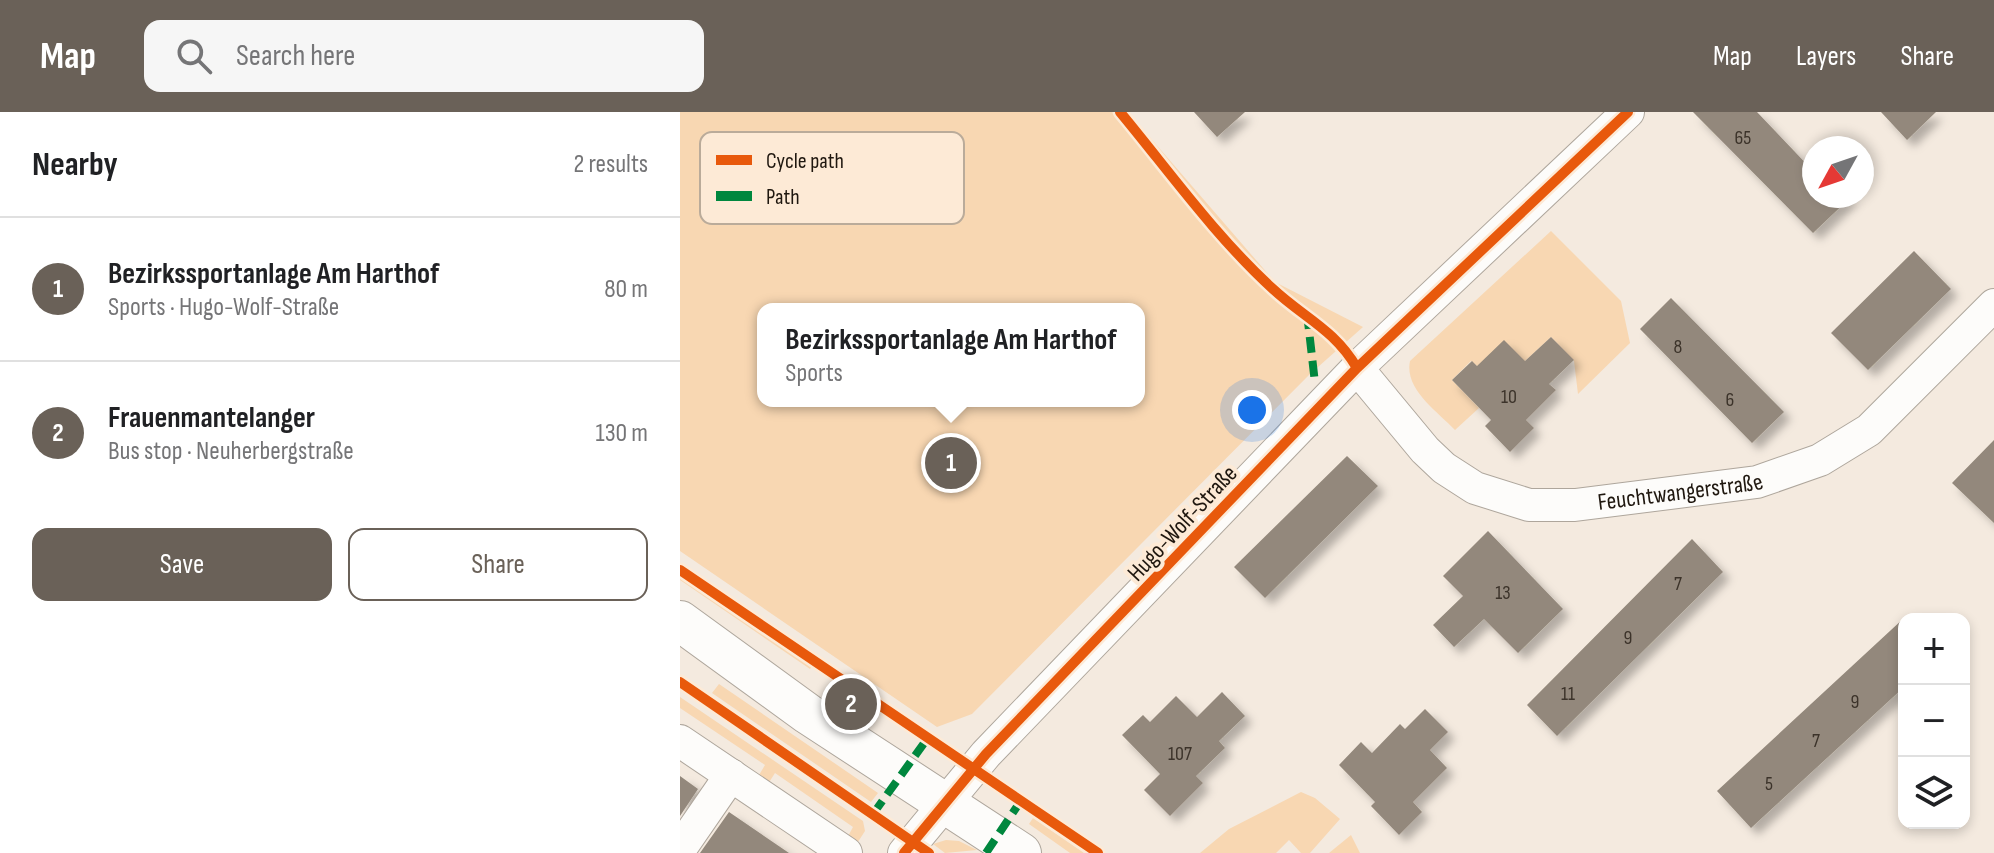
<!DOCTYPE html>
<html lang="en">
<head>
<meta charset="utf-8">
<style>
	body { margin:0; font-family:"Sofia Sans Condensed",sans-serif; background:#f6f6f6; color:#202124 }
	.controls { position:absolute; right:24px; bottom:24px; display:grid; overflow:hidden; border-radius:16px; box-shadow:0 4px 12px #0003 }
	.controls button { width:72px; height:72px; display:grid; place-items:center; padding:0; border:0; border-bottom:2px solid #e0e0e0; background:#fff; color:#202124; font:40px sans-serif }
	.compass { position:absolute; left:1122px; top:24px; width:72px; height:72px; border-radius:50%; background:#fff; box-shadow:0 4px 12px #0003; rotate:230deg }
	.you { position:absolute; left:572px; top:298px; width:28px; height:28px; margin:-20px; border:6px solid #fff; border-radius:50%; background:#1a73e8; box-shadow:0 0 0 12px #1a73e833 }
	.badge { display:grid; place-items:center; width:52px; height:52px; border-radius:50%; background:#6a6158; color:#fff; font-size:26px; font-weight:700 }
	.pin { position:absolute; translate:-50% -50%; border:4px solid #fff; box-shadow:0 2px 8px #0006 }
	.popup { position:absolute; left:77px; top:191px; width:388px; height:104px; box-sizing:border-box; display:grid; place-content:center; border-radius:16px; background:#fff; filter:drop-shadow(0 2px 6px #0005); font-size:26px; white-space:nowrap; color:#757577 }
	.popup b { font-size:30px; color:#202124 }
	.popup::after { content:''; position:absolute; left:50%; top:100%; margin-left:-16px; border:16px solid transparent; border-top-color:#fff }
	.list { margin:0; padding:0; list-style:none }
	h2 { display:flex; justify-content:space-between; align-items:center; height:104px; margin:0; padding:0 32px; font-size:34px }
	h2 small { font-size:26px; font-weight:400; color:#757577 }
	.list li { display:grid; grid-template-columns:52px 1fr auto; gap:24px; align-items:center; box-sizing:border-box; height:144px; padding:0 32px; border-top:2px solid #e0e0e0 }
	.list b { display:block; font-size:30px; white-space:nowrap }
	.list p { margin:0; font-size:26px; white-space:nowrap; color:#757577 }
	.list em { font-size:26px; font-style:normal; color:#757577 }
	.actions { display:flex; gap:16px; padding:24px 32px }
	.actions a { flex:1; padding:18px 0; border:2px solid #6a6158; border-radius:16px; text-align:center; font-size:28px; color:#6a6158 }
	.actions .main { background:#6a6158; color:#fff }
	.icon { flex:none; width:44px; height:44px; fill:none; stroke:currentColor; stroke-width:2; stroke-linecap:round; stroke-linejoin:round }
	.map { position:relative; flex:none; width:1314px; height:741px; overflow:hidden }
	header { display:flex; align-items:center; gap:48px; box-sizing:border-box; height:112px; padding:0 40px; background:#6a6158; color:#fff }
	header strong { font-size:38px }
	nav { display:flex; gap:44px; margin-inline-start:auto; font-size:28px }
	.search { width:560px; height:72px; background:#f6f6f6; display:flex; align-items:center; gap:20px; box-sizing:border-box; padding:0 28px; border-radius:16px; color:#757577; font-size:30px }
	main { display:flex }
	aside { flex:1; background:#fff }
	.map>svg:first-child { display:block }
	.green { fill:#f8d7b2; fill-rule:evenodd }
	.building { fill:#93887b; filter:url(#shadow) }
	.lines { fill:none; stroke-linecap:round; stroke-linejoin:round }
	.minor-casing { stroke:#aea69c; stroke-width:34 }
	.major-casing { stroke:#aea69c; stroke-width:42 }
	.minor { stroke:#fdfcfa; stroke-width:32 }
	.major { stroke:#fdfcfa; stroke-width:40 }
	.quiet { stroke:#00873e; stroke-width:8; stroke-dasharray:16 8; stroke-linecap:butt }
	.cycleway-casing { stroke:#fdead6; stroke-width:15 }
	.cycleway { stroke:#e8590c; stroke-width:10 }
	.labels { text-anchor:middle; stroke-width:8; stroke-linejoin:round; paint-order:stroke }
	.number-label { font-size:20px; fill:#3c332a }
	.street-label { font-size:24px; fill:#1f170f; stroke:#fdead6 }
	.key { fill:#fdead6; stroke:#baab9a; stroke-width:2 }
	.key-label { font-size:22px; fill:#1f170f }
</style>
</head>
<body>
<header>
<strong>Map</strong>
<div class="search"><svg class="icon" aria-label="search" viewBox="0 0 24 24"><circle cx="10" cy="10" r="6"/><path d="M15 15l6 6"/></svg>Search here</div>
<nav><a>Map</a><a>Layers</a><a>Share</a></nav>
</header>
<main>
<aside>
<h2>Nearby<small>2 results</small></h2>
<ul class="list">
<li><span class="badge">1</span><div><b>Bezirkssportanlage Am Harthof</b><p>Sports · Hugo-Wolf-Straße</p></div><em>80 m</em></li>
<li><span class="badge">2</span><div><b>Frauenmantelanger</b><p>Bus stop · Neuherbergstraße</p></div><em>130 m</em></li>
</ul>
<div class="actions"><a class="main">Save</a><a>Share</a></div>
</aside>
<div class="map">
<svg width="1314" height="741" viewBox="0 0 1314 741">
	<defs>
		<filter id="shadow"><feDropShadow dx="7" dy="7" stdDeviation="4" flood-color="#0004"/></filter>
	</defs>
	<rect width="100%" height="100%" fill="#f4eadf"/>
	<!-- green -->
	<path class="green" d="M 0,0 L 448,0 L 595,170 L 683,215 L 629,263 L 292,602 L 257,615 L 0,439 ZM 83,197 L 459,197 L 459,289 L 83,289 Z
		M 871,119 L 941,189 L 950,231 L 898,282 L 894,249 L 871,225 L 845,249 L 797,254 L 791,249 L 772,268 L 799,296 L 775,318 C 757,299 724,277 730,249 Z
		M 0,460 L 134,551 L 130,557 L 0,468 Z
		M 39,572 L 198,681 L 191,690 L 32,581 Z
		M 0,585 L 183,709 L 185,719 L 174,736 L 165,730 L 173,715 L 95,661 L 86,675 L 76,668 L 85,653 L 0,596 Z
		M 621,680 L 635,686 L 660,707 L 630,741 L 621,741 L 609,728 L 596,741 L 520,741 L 549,717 Z
		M 353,706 L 404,741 L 390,741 L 349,712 Z
		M 671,723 L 680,741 L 649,741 Z
		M 266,728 L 279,729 L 297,738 L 265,741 L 253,732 Z"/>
	<!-- building -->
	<path class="building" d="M 514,0 L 565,0 L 537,25 Z
		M 1013,0 L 1077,0 L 1134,60 L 1134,84 L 1172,84 L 1133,121 Z
		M 1201,0 L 1256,0 L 1227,28 Z
		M 1234,139 L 1271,177 L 1188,258 L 1151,221 Z
		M 991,186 L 1104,300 L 1072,331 L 960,217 Z
		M 871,225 L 894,248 L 869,272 L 876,278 L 846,308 L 854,316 L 830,340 L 805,314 L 811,308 L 772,268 L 792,249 L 797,254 L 824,228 L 845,249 Z
		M 1314,328 L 1314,411 L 1272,371 Z
		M 667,344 L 698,374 L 585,486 L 554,455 Z
		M 808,419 L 883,497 L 838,541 L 804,507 L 774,535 L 753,513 L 783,484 L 763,464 Z
		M 1012,427 L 1043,460 L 877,624 L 847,593 Z
		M 1224,506 L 1224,575 L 1071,716 L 1037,679 Z
		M 542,580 L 565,604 L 539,629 L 545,636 L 516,664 L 523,671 L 490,704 L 464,678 L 480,662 L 442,623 L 463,603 L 470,610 L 496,584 L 517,605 Z
		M 745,597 L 768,620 L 750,638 L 767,656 L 733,690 L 742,700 L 719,723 L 691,694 L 695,690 L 659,653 L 681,630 L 692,641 L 720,612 L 725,617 Z
		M 0,664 L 18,677 L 0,704 Z
		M 49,700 L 109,741 L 20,741 Z"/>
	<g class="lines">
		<defs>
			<g id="minor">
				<path id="s1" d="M 677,256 L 745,338 L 764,356 L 795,376 L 849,393 L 895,393 L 1077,370 L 1140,348 L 1189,318 L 1314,193"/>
				<path d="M 0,629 L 166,741"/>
				<path d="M 0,737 L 51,663"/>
				<path d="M 224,741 L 306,642 L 677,256 L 948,0"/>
			</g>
			<path id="major" d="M 0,509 L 128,602 L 341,741"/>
		</defs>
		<!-- minor casing -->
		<use href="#minor" class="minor-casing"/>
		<!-- major casing -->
		<use href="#major" class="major-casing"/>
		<!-- minor -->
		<use href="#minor" class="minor"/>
		<!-- major -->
		<use href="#major" class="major"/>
		<!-- quiet -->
		<path class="quiet" d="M 627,201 L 635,271
			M 193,702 L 247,627
			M 306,741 L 340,690"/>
		<defs>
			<path id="cycleway" d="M 440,0 C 489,59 536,125 593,177 C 624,206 654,217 677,256
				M 0,458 L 418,741
				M 0,570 L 249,741
				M 224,741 L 306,642 L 677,256 L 948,0"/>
		</defs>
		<!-- cycleway casing -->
		<use href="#cycleway" class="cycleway-casing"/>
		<!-- cycleway -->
		<use href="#cycleway" class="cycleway"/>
	</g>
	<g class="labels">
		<!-- number labels -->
		<g class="number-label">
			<text x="1063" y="32">65</text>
			<text x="998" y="241">8</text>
			<text x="829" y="291">10</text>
			<text x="1050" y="294">6</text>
			<text x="998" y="478">7</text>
			<text x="823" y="487">13</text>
			<text x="948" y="532">9</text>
			<text x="888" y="588">11</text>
			<text x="1175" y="596">9</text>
			<text x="1136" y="635">7</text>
			<text x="500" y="648">107</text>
			<text x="1089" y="678">5</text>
		</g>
		<!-- street labels -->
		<g class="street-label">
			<text dy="8" stroke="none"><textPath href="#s1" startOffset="378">Feuchtwangerstraße</textPath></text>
			<text transform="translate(502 411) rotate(-47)" y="8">Hugo-Wolf-Straße</text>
		</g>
	</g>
	<!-- legend -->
	<rect x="20" y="20" width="264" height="92" rx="12" class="key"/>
	<rect x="36" y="43" width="36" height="10" fill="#e8590c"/>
	<rect x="36" y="79" width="36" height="10" fill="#00873e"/>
	<g class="key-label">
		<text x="86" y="56">Cycle path</text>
		<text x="86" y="92">Path</text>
	</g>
</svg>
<div class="controls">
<button>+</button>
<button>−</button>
<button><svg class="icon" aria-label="layers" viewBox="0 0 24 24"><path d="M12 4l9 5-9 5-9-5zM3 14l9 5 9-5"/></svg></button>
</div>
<svg class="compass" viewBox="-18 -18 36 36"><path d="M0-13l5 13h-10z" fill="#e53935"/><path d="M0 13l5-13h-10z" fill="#757577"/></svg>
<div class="you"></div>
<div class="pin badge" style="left:271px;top:351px">1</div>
<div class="popup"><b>Bezirkssportanlage Am Harthof</b>Sports</div>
<div class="pin badge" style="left:171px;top:592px">2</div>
</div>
</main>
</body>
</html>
